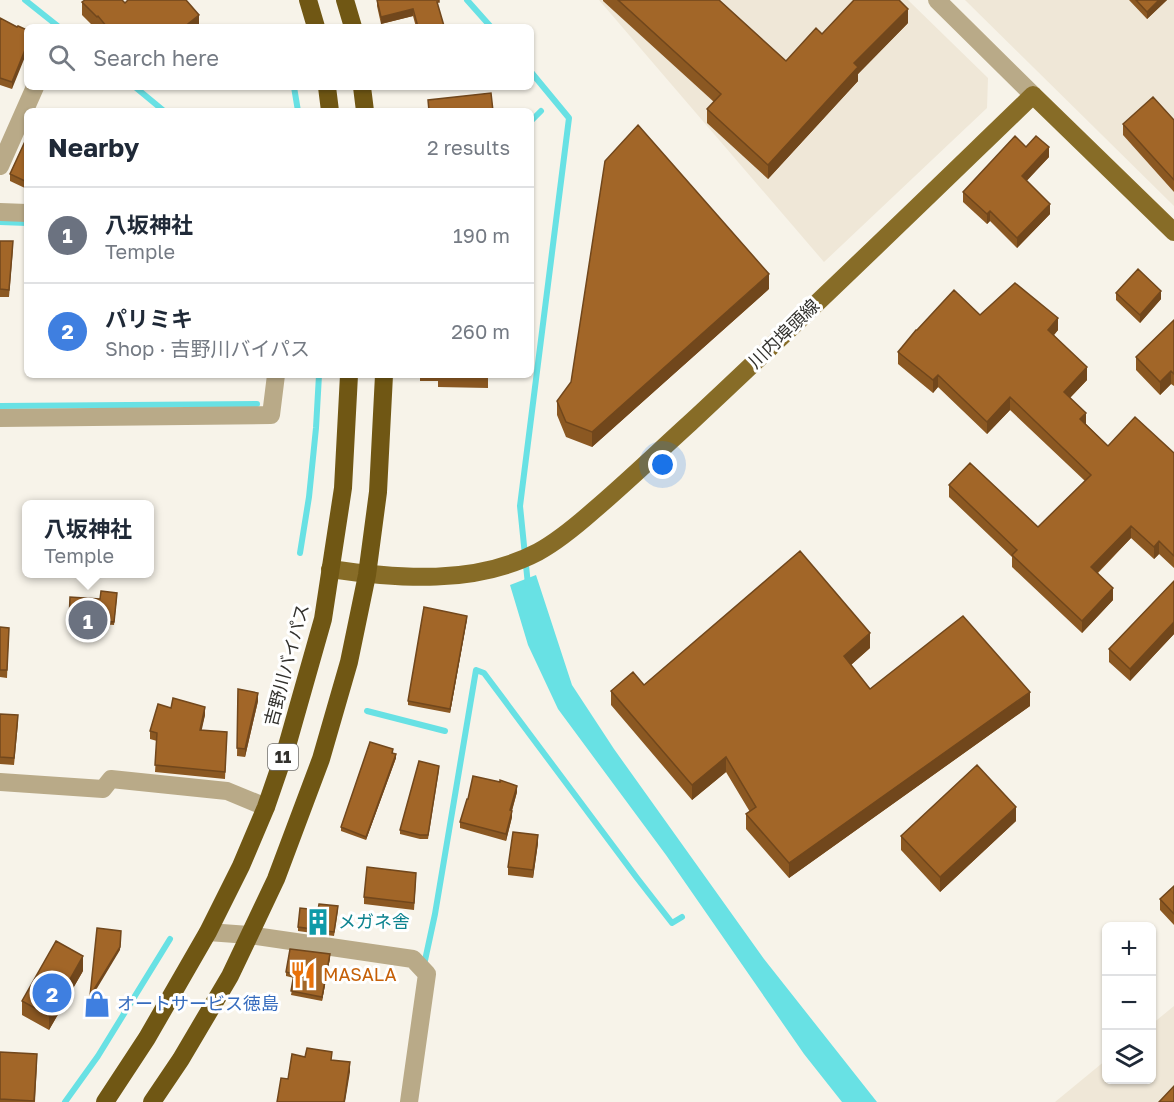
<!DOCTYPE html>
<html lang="en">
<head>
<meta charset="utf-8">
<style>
	body { margin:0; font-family:"Golos Text","Noto Sans JP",sans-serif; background:#f2f2f3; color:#1f2937 }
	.controls { position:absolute; right:18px; bottom:18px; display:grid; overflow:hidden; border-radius:9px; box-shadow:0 2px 4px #0004 }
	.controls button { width:54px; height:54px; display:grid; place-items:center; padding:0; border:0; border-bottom:2px solid #e0e1e3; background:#fff; color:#1f2937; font:30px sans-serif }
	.you { position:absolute; left:663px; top:465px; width:21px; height:21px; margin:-15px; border:4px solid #fff; border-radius:50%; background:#1a73e8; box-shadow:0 0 0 9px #1a73e833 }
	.badge { display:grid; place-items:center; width:39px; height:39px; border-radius:50%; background:#ea580c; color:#fff; font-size:20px; font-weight:700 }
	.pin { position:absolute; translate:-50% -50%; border:3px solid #fff; box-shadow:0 2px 6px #0006 }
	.popup { position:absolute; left:22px; top:500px; width:132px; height:78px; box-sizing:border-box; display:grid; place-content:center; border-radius:9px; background:#fff; filter:drop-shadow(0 2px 4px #0005); font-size:20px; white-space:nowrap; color:#747a83 }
	.popup b { font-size:22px; color:#1f2937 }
	.popup::after { content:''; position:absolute; left:50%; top:100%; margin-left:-12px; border:12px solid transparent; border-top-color:#fff }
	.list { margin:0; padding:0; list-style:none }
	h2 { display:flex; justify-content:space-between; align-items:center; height:78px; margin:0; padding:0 24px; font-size:26px }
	h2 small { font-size:20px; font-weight:400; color:#747a83 }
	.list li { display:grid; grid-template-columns:39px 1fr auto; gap:18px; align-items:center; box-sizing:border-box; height:96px; padding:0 24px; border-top:2px solid #e0e1e3 }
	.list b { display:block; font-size:22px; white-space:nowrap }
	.list p { margin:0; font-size:20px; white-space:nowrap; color:#747a83 }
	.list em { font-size:20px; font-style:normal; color:#747a83 }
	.icon { flex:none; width:33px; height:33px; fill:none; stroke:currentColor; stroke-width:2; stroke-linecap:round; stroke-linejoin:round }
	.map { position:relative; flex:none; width:1174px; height:1102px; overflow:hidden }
	.search { position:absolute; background:#fff; box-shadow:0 2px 4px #0004; left:24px; top:24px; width:510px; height:66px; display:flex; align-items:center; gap:15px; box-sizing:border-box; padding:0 21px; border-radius:9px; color:#747a83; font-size:22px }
	.panel { position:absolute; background:#fff; box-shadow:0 2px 4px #0004; left:24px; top:108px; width:510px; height:270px; border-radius:9px }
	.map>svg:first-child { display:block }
	.built { fill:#efe7d7 }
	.water { fill:#68e1e4 }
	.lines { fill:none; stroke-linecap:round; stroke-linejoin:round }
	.stream { stroke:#68e1e4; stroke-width:6 }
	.minor { stroke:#b9aa88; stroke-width:18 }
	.major { stroke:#876c27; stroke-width:18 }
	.highway { stroke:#705714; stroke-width:18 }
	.wall { fill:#8b5822 }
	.shaded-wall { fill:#71471c }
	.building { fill:#a26628; stroke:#71471c; stroke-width:1.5 }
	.labels { text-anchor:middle; stroke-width:6; stroke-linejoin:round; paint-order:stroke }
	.shield { fill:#fff; stroke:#706f6c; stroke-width:1.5 }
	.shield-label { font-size:16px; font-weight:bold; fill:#32312d }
	.street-label { font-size:18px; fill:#32312d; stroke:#fff }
	.culture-label { font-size:18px; fill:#0d838f; stroke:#fff; text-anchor:start }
	.food-label { font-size:18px; fill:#c56008; stroke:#fff; text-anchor:start }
	.shop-label { font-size:18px; fill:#366cbe; stroke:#fff; text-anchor:start }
</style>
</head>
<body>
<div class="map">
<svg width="1174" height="1102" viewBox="0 0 1174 1102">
	<rect width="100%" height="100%" fill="#f7f3e9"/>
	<!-- built -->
	<path class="built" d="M 599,0 L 908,0 L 988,78 L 987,108 L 824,262 Z
		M 965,0 L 1174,0 L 1174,206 L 1101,134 Z
		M 1174,1006 L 1174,1102 L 1055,1102 L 1106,1060 L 1106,1080 L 1152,1080 L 1152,1024 Z"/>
	<!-- water -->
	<path class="water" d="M 536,575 L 572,685 L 614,749 L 764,959 L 877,1102 L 842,1102 L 804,1054 L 666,855 L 558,709 L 528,645 L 510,585 Z"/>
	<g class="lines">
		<!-- stream -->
		<path class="stream" d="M 25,0 L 59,27
			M 467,0 L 491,27
			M 135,87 L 164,111
			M 294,87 L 298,111
			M 531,121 L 541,111
			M 0,222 L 27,223
			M 0,406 L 257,404
			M 300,553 L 309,497 L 316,428 L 319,375
			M 528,585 L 520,506 L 569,118 L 531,72
			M 367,711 L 445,731
			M 424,965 L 435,914 L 476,670 L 484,673 L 637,878 L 672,923 L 682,917
			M 65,1102 L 98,1056 L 170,939"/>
		<!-- minor -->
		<path class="minor" d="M 937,0 L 1033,95
			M 0,166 L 35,87
			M 0,212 L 27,213
			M 0,418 L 271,415 L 276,375
			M 0,782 L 103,789 L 111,779 L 227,791 L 266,807
			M 208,932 L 249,935 L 413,959 L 427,974 L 409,1102"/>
		<!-- major -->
		<path class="major" d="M 330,569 C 399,579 475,585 538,552 C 558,541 576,526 593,511 C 626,483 658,452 690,423 C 806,315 919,205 1033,95 L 1174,232"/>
		<!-- highway -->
		<path class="highway" d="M 308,0 L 316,27
			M 345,0 L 353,27
			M 327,87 L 330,111
			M 362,87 L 365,111
			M 105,1102 L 147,1038 L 208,932 L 241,866 L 266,807 L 287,746 L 323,619 L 343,488 L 349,375
			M 152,1102 L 181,1059 L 230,976 L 276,879 L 321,759 L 349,662 L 367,575 L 378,492 L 384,375"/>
	</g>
	<!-- wall -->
	<path class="wall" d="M 377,0 L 439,9 L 444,27 L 416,27 L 413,16 L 381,24 L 377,6 Z
		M 603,0 L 719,0 L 786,61 L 908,23 L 858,74 L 858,81 L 768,179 L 707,123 L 707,109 L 714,102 L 603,1 Z
		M 1129,0 L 1167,0 L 1147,19 Z
		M 82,2 L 125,3 L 199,27 L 94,27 L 82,15 Z
		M 0,18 L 17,27 L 12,89 L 0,85 Z
		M 1174,120 L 1174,192 L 1123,135 L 1123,124 Z
		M 27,137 L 27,189 L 10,181 L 10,174 Z
		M 1026,147 L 1049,157 L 1026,181 L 1050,214 L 1017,248 L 990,221 L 987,224 L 963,202 L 963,192 Z
		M 0,241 L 13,249 L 9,297 L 0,297 Z
		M 769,289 L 592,447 L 566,437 L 557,415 L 557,401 Z
		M 1116,293 L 1161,299 L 1140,323 L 1116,300 Z
		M 980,315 L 1058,330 L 1054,335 L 1087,380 L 1070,398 L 1086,424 L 1108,446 L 1174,453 L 1174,568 L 1159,554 L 1154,559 L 1131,538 L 1098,573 L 1113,600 L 1082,633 L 1012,567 L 1012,557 L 949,497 L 949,485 L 1038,527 L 1085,481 L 1010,410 L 987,434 L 938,387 L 933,393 L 898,364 L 898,352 L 917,330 Z
		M 1174,320 L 1174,386 L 1171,384 L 1160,395 L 1136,370 L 1136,357 Z
		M 420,375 L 488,375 L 488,388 L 438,387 L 438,381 L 420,381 Z
		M 1174,581 L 1174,634 L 1130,681 L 1109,662 L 1109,649 Z
		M 70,597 L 100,599 L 117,597 L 114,625 L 87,623 L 87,627 L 69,626 Z
		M 467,619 L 450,713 L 408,705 L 408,701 Z
		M 0,627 L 9,628 L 7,678 L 0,677 Z
		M 870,648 L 851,665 L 870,689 L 1030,706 L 789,878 L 746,829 L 746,814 L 750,812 L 726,772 L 692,800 L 611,705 L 611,691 Z
		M 238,689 L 258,701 L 245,757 L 237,756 Z
		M 171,708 L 205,715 L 201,730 L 227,732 L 225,779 L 155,772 L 157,741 L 150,739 L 150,731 Z
		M 0,714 L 18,723 L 14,765 L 0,764 Z
		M 393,753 L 396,758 L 366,840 L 341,831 L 341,827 Z
		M 439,770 L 428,839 L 420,839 L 400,834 L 400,830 Z
		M 517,792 L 512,811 L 512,817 L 506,841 L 460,828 L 460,822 L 468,799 Z
		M 1016,821 L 940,892 L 901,850 L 901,836 Z
		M 538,843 L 533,878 L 508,875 L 508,867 Z
		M 416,880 L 414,910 L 364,904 L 364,897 Z
		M 1174,886 L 1174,925 L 1160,910 L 1160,899 Z
		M 318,910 L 338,910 L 334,936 L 298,931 L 298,927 Z
		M 330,958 L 322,1001 L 291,995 L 294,978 L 286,976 L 286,972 Z
		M 83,971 L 49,1030 L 22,1015 L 22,1001 Z
		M 0,1052 L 37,1064 L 35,1102 L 0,1102 Z"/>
	<!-- shaded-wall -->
	<path class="shaded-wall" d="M 1159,0 L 1167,0 L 1147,19 L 1147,12 Z
		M 413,9 L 413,16 L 381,24 L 381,17 Z
		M 908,9 L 908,23 L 858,74 L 858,81 L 768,179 L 768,165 L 854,63 Z
		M 199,15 L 199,27 L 184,27 Z
		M 27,45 L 27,52 L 12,89 L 12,82 Z
		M 1049,147 L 1049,157 L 1022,186 L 1022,176 Z
		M 1050,204 L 1050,214 L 1017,248 L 1017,238 Z
		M 990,211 L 990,221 L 987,224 L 987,214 Z
		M 769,274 L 769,289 L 592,447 L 592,432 Z
		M 1161,291 L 1161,299 L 1140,323 L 1140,315 Z
		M 1058,318 L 1058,330 L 1048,342 L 1048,330 Z
		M 1087,367 L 1087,380 L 1064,404 L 1064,392 Z
		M 1171,371 L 1171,384 L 1160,395 L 1160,382 Z
		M 938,375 L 938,387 L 933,393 L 933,380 Z
		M 1010,397 L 1010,410 L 987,434 L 987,422 Z
		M 1086,413 L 1086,426 L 1080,419 Z
		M 1131,526 L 1131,538 L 1091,579 L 1091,567 Z
		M 1159,541 L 1159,554 L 1154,559 L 1154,547 Z
		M 1113,588 L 1113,600 L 1082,633 L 1082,621 Z
		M 467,616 L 467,619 L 450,713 L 450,709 Z
		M 1174,622 L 1174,634 L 1130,681 L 1130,669 Z
		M 870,633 L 870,648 L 844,671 L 844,656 Z
		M 1030,692 L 1030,706 L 789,878 L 789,863 Z
		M 258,693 L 258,701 L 245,757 L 245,749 Z
		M 205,707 L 205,715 L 200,738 L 200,730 Z
		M 396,754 L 396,758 L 366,840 L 366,837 Z
		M 726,757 L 726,772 L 692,800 L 692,785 Z
		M 517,786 L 517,792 L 510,817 L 510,810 Z
		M 1016,807 L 1016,821 L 940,892 L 940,877 Z
		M 512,811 L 512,817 L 506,841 L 506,834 Z
		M 538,835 L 538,843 L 533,878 L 533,870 Z
		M 121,931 L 120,950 L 90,1000 L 90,996 Z
		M 330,954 L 330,958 L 322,1001 L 322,997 Z
		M 83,956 L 83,971 L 49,1030 L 49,1016 Z
		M 350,1062 L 350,1072 L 345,1102 L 344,1102 Z"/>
	<!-- building -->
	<path class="building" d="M 85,0 L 122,0 L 125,3 L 128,0 L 186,0 L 199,15 L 184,27 L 107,27 L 98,16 L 97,17 L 82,2 Z
		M 377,0 L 439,0 L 439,2 L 437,2 L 444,26 L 437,27 L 418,27 L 413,9 L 381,17 Z
		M 618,0 L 719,0 L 786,61 L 816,28 L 822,34 L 854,0 L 899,0 L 908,9 L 854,63 L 858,67 L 768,165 L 707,109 L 721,94 Z
		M 1136,0 L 1159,0 L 1147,12 Z
		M 0,18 L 17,27 L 18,26 L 27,30 L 27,45 L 12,82 L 0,78 Z
		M 491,93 L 493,111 L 429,111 L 428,100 Z
		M 1153,97 L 1174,120 L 1174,180 L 1123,124 Z
		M 638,125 L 769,274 L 592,432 L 566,422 L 557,401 L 571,382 L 605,161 Z
		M 1015,136 L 1026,147 L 1036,136 L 1049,147 L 1022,176 L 1050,204 L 1017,238 L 990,211 L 987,214 L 963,192 Z
		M 27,137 L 27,182 L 10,174 Z
		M 0,241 L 13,241 L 9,290 L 0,289 Z
		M 1138,269 L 1161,291 L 1140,315 L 1116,293 Z
		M 1015,283 L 1058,318 L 1048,330 L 1087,367 L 1064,392 L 1086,413 L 1080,419 L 1108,446 L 1135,417 L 1174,453 L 1174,556 L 1159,541 L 1154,547 L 1131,526 L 1091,567 L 1113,588 L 1082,621 L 1012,555 L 1017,550 L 949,485 L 970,463 L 1038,527 L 1091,475 L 1010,397 L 987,422 L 938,375 L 933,380 L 898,352 L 916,330 L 917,330 L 954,290 L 980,315 Z
		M 1174,320 L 1174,374 L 1171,371 L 1160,382 L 1136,357 Z
		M 438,375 L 488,375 L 488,377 L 438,376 Z
		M 800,551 L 870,633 L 844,656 L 870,689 L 963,616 L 1030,692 L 789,863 L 746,814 L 756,807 L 726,757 L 692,785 L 611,691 L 633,672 L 644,685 Z
		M 1174,581 L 1174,622 L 1130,669 L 1109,649 Z
		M 101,591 L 117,593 L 114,622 L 87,619 L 87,624 L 69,623 L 70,597 L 100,599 Z
		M 424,607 L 467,616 L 450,709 L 408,701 Z
		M 0,627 L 9,628 L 7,670 L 0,670 Z
		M 238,689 L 258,693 L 245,749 L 237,748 Z
		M 173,698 L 205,707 L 200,730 L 227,732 L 225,772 L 155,765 L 157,733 L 150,731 L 158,704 L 171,708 Z
		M 0,714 L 18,715 L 14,758 L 0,757 Z
		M 370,742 L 393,749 L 392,753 L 396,754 L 366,837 L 341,827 Z
		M 419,761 L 439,766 L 428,835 L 420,835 L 400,830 Z
		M 977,765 L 1016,807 L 940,877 L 901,836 Z
		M 473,776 L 500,782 L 500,780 L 517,786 L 510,810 L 512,811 L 506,834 L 460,822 L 467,799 L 468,799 Z
		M 513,832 L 538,835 L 533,870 L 508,867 Z
		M 367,867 L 416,873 L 414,903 L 364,897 Z
		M 1174,886 L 1174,914 L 1160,899 Z
		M 319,904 L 338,906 L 334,932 L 298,927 L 300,908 L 318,910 Z
		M 97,928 L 121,931 L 120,947 L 90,996 Z
		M 56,941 L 83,956 L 49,1016 L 22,1001 Z
		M 290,949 L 330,954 L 322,997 L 291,991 L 294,974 L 286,972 Z
		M 307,1048 L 332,1052 L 331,1060 L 350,1062 L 344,1102 L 277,1102 L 281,1078 L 288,1079 L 292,1054 L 305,1057 Z
		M 0,1052 L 37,1054 L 34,1101 L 0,1099 Z
		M 1174,1086 L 1174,1102 L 1159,1102 Z"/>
	<!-- icons -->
	<defs>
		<symbol id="building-bare" viewBox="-9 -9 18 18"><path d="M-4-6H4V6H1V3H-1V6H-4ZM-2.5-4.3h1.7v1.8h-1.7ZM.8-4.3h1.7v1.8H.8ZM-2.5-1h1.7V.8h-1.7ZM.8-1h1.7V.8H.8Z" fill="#0f9aa8" stroke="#fff" stroke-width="2.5" paint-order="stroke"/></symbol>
		<symbol id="restaurant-bare" viewBox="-9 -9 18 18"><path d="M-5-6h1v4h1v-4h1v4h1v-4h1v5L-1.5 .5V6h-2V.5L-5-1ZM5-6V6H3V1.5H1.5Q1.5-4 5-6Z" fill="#e8710a" stroke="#fff" stroke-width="2.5" paint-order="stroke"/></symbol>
		<symbol id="shop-bare" viewBox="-9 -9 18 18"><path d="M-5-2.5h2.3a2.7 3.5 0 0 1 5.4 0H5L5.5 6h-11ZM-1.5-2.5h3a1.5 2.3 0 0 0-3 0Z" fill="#3f7fe0" stroke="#fff" stroke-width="2.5" paint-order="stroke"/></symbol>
	</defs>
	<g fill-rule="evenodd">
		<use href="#building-bare" x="299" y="903" width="38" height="38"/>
		<use href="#restaurant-bare" x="284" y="956" width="38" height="38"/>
		<use href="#shop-bare" x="78" y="985" width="38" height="38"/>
	</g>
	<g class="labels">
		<!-- shield labels -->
		<rect class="shield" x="268" y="744" width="30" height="26" rx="4.5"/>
		<g class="shield-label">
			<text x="283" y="763">11</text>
		</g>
		<!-- street labels -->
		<g class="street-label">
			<text transform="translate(784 334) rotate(-44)" y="6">川内埠頭線</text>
			<text transform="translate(287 665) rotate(-75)" y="6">吉野川バイパス</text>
		</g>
		<!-- culture labels -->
		<g class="culture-label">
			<text x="338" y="928">メガネ舎</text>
		</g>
		<!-- food labels -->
		<g class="food-label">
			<text x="323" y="981">MASALA</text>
		</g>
		<!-- shop labels -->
		<g class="shop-label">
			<text x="117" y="1010">オートサービス徳島</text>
		</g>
	</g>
</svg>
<div class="controls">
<button>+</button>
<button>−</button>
<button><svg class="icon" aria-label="layers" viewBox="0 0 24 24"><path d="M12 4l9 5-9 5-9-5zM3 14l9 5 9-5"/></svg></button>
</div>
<div class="you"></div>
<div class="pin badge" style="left:88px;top:620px;background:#6b7280">1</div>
<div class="popup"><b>八坂神社</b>Temple</div>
<div class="pin badge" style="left:52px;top:993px;background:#3f7fe0">2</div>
<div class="search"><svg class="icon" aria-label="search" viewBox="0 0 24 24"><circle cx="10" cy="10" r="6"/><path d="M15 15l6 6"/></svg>Search here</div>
<section class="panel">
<h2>Nearby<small>2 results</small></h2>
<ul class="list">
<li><span class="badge" style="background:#6b7280">1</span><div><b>八坂神社</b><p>Temple</p></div><em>190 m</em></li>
<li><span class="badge" style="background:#3f7fe0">2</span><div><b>パリミキ</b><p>Shop · 吉野川バイパス</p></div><em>260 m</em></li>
</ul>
</section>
</div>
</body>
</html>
